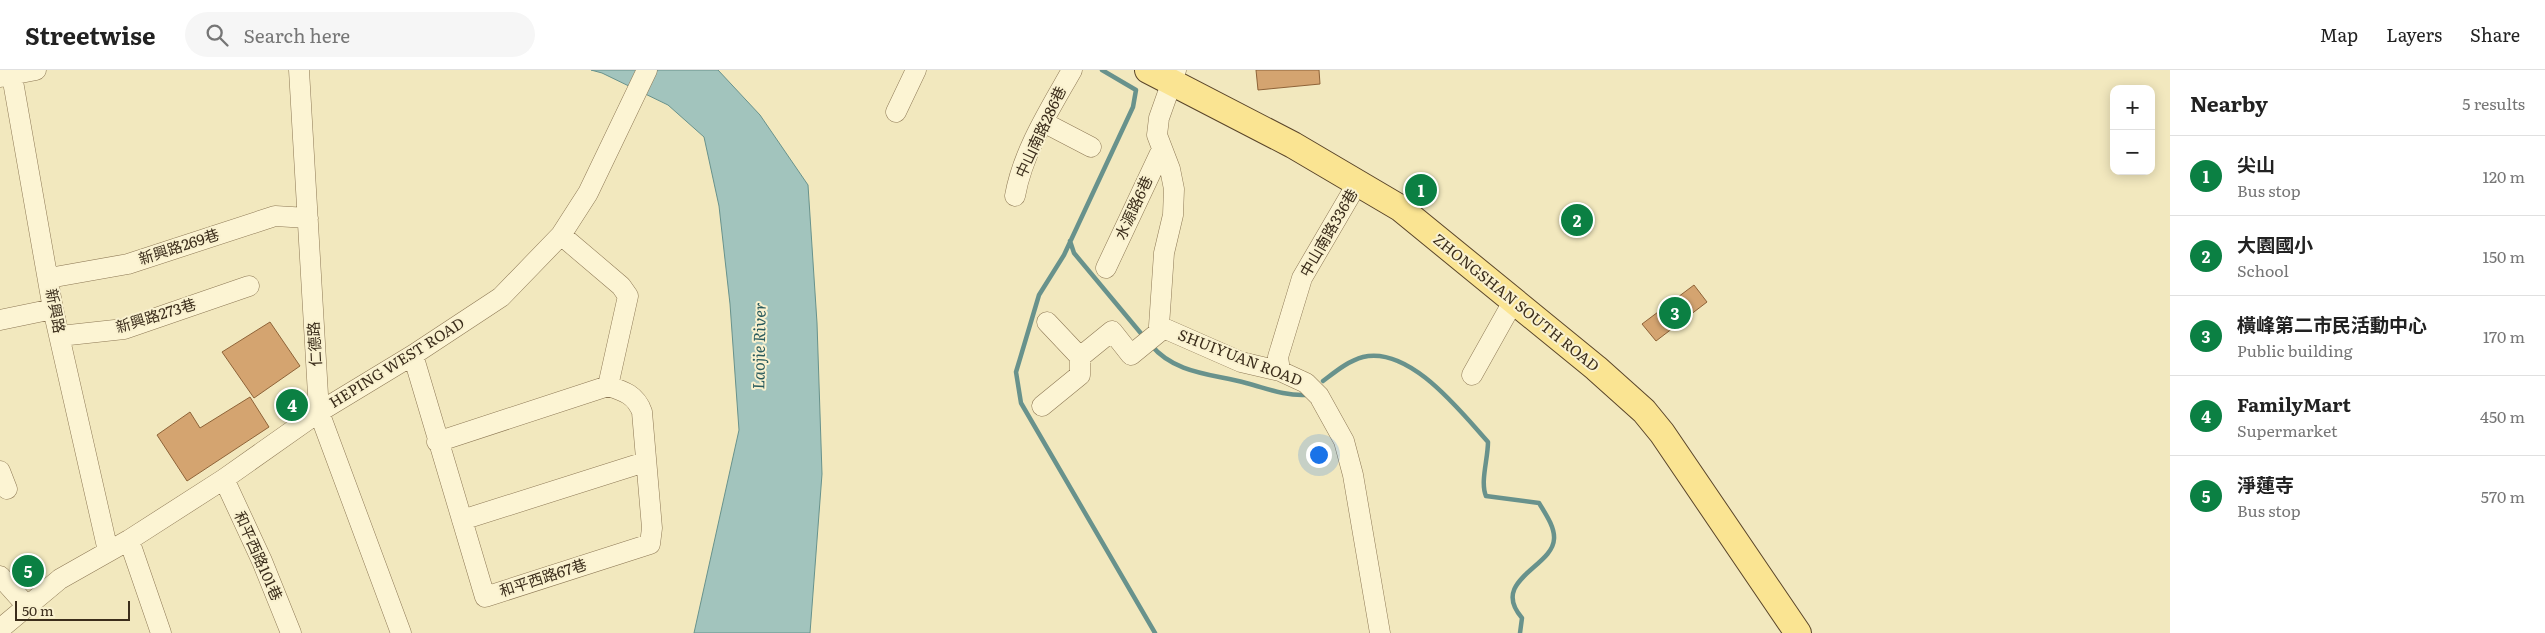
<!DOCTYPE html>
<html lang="en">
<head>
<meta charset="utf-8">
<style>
	body { margin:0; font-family:Literata,"Noto Sans TC",serif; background:#f6f6f6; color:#222 }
	.controls { position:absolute; right:15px; top:15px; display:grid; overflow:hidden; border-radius:10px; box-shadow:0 2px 12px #0003 }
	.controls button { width:45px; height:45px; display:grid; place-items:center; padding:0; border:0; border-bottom:1px solid #e0e0e0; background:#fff; color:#222; font:25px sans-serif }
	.scale { position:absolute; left:15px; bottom:12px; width:115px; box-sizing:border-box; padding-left:5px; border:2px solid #3b2d1b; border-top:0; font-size:14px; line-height:18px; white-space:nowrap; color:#3b2d1b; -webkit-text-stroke:4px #f9f1cf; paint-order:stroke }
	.you { position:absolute; left:1318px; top:384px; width:18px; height:18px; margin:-12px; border:4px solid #fff; border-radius:50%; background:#1a73e8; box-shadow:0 0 0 8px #1a73e833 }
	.badge { display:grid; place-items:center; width:32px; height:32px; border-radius:50%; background:#0b8043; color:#fff; font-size:16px; font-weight:700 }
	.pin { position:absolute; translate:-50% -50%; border:2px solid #fff; box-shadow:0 1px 5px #0006 }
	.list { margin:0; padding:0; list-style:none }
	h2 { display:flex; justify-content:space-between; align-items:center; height:65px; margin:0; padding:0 20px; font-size:21px }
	h2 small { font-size:16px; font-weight:400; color:#767676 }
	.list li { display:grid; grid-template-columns:32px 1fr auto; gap:15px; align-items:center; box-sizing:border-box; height:80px; padding:0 20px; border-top:1px solid #e0e0e0 }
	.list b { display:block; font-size:19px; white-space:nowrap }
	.list p { margin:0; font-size:16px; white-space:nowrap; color:#767676 }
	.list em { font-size:16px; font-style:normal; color:#767676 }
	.icon { flex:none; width:28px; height:28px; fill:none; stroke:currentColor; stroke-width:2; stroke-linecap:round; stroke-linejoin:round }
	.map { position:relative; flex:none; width:2170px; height:563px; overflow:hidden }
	header { display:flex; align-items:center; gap:30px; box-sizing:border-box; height:70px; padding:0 25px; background:#fff; border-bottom:1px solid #e0e0e0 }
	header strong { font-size:24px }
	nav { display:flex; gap:28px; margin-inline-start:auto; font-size:18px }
	.search { width:350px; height:45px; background:#f6f6f6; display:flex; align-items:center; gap:12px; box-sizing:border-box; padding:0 18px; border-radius:28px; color:#767676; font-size:19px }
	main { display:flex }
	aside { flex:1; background:#fff }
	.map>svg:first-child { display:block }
	.water { fill:#a2c4bd; stroke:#68928c }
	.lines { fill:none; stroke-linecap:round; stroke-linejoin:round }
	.stream { stroke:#68928c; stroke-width:4.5 }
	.building { fill:#d4a470; stroke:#8e6338 }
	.minor-casing { stroke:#8d7855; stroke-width:21 }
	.major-casing { stroke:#5a452a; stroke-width:28 }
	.minor { stroke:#fcf4d3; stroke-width:20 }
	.major { stroke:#fae492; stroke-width:26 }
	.labels { text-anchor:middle; stroke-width:4; stroke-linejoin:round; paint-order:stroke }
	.street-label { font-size:15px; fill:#3b2d1b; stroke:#f9f1cf }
	.water-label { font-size:16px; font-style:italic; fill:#295a5c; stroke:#f9f1cf }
</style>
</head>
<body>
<header>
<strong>Streetwise</strong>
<div class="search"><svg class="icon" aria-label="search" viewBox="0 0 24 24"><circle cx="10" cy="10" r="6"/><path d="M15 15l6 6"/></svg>Search here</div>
<nav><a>Map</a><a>Layers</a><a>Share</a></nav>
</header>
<main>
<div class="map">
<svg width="2170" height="563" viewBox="0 0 2170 563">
	<rect width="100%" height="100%" fill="#f2e8be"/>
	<!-- water -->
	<path class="water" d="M 591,0 L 718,0 L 760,45 L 808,115 L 817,253 L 822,404 L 810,563 L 694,563 L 739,360 L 730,234 L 719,136 L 704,67 L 668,35 L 602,3 Z"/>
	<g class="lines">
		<!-- stream -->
		<path class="stream" d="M 1102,0 L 1136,20 L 1133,37 L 1064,185 L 1039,225 L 1016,302 L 1021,333 L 1155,563
			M 1070,171 L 1074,183 L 1144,267
			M 1151,275 C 1175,304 1213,304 1246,313 C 1266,318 1284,326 1306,325
			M 1323,311 C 1335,302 1348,291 1363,287 C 1410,276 1460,341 1488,372 C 1488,389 1480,412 1486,426 L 1539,433 C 1545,443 1555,457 1554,469 C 1553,497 1489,510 1522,548 L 1520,563"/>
	</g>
	<!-- building -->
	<path class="building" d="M 1256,0 L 1319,0 L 1320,14 L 1258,20 Z
		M 1694,215 L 1707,232 L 1656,271 L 1642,254 Z
		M 270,252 L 300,296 L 254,328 L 222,282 Z
		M 250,327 L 269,357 L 187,411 L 157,365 L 190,342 L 200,358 Z"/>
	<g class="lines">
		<defs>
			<path id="minor" d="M 11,0 L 53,239 L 108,481
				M 299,0 L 319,342 L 401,563
				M 1176,0 L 1159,48 L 1157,65 L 1170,99 L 1174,119 L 1173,145 L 1164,183 L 1159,256 L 1241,292 L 1280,301 L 1306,313 L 1319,326 L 1344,371 L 1353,405 L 1380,563
				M 0,7 L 36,0
				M 896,42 L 916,0
				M 1043,52 L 1091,77
				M 1015,126 C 1023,81 1050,39 1072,0
				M 561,165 L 621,216 L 628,226 L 608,316
				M 1106,198 L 1162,79
				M 49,208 L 128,194 L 275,146 L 308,148
				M 0,250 L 53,239
				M 1047,252 L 1080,287
				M 60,266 L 124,259 L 249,216
				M 413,285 L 485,527 L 650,474 L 652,458 L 642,342 C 636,325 624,321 608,316
				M 1280,301 L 1278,287 L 1302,208 L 1358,112
				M 1472,305 L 1514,230
				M 1042,336 L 1080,305 L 1080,287 L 1112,261 L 1131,285 L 1164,258
				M 437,372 L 608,316
				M 0,401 L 7,419
				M 224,409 L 262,491 L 291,563
				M 462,450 L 645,392
				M 129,470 L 161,563
				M 0,506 L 26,535
				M 0,559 L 60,509 L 129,470 L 224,409 L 319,342 L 413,285 L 501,227 L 561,165 L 588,123 L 647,0"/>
			<path id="major" d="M 1148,0 L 1293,75 L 1400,138 L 1596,298 L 1644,341 L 1662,363 L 1798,563"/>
		</defs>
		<!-- minor casing -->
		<use href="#minor" class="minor-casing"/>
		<!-- major casing -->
		<use href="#major" class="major-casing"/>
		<!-- minor -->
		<use href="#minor" class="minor"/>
		<!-- major -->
		<use href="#major" class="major"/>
	</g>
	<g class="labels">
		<!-- street labels -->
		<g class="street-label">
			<text transform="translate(1041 62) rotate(-65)" y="5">中山南路286巷</text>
			<text transform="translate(1134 138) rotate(-65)" y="5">水源路6巷</text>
			<text transform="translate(1329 163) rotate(-60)" y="5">中山南路336巷</text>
			<text transform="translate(179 177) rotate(-18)" y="5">新興路269巷</text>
			<text transform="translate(1516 233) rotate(39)" y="5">ZHONGSHAN SOUTH ROAD</text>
			<text transform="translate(55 241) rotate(79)" y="5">新興路</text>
			<text transform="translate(156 246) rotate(-17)" y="5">新興路273巷</text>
			<text transform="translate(315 274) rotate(-93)" y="5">仁德路</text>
			<text transform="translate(1240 288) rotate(21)" y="5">SHUIYUAN ROAD</text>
			<text transform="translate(397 293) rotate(-32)" y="5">HEPING WEST ROAD</text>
			<text transform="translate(258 486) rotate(66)" y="5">和平西路101巷</text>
			<text transform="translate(543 508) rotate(-18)" y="5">和平西路67巷</text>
		</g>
		<!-- water labels -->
		<g class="water-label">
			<text transform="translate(759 276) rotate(-89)" y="6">Laojie River</text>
		</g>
	</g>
</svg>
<div class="controls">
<button>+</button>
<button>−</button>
</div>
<div class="scale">50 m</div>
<div class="you"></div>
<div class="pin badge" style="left:1421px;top:120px">1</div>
<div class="pin badge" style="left:1577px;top:150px">2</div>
<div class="pin badge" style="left:1675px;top:243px">3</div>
<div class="pin badge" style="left:292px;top:335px">4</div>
<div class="pin badge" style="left:28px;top:501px">5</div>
</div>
<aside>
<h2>Nearby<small>5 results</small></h2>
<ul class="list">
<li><span class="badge">1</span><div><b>尖山</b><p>Bus stop</p></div><em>120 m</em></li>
<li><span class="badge">2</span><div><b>大園國小</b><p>School</p></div><em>150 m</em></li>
<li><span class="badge">3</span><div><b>橫峰第二市民活動中心</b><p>Public building</p></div><em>170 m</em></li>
<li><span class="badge">4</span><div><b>FamilyMart</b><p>Supermarket</p></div><em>450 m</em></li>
<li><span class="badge">5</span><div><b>淨蓮寺</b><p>Bus stop</p></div><em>570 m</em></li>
</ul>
</aside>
</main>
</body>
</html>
